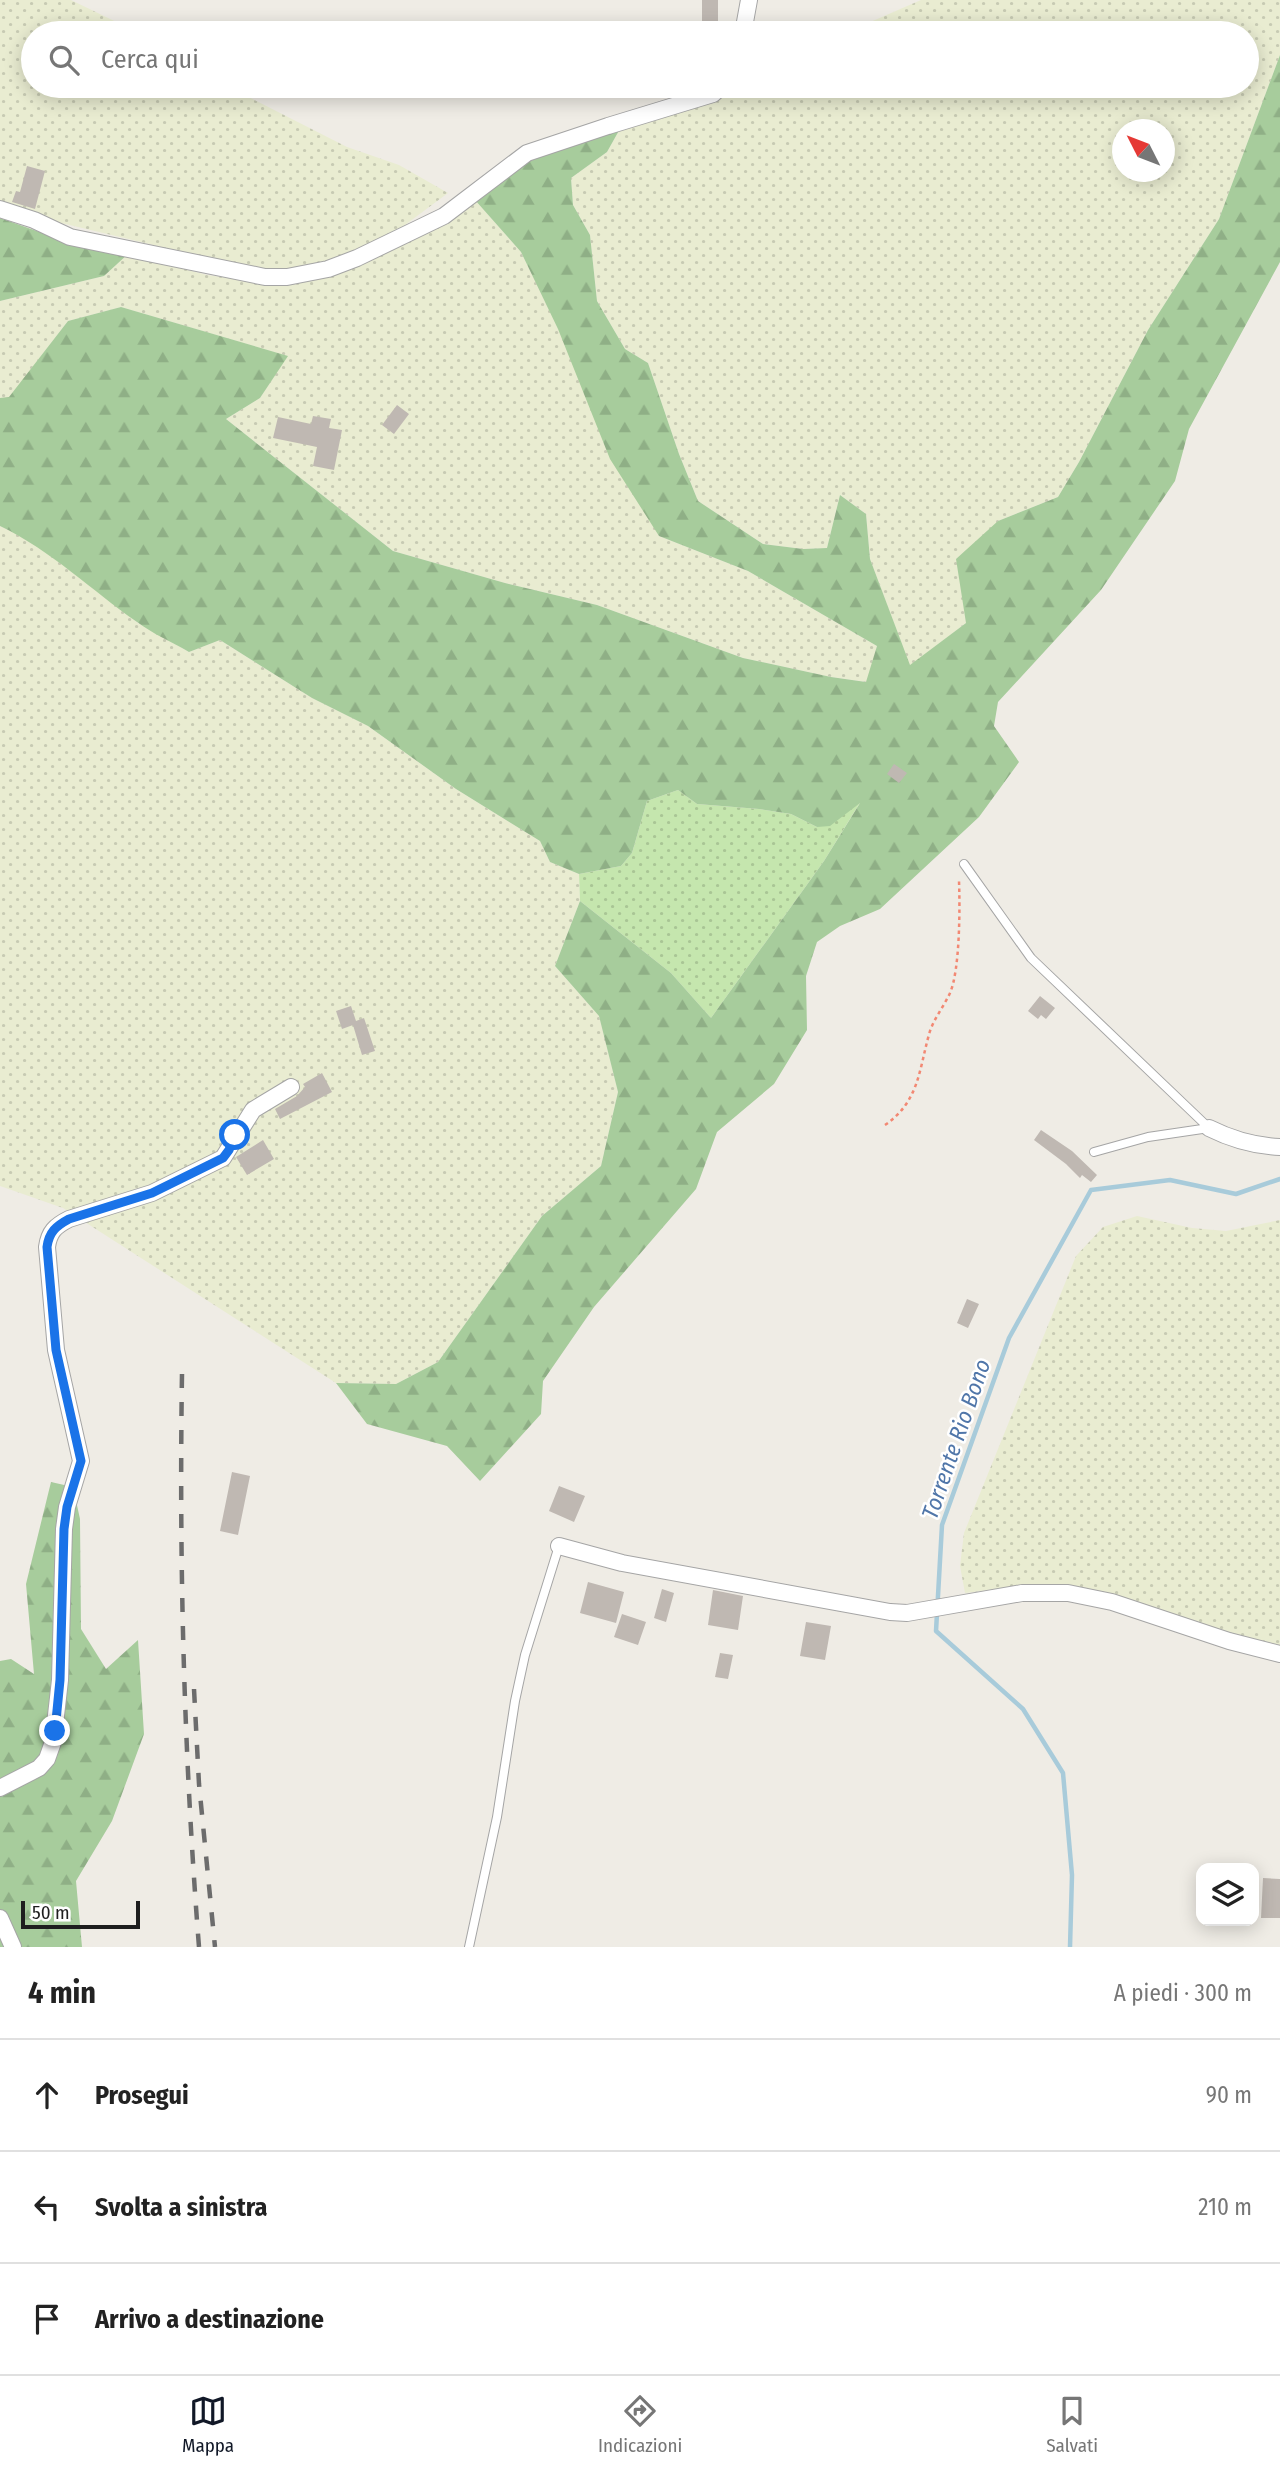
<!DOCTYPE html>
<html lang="it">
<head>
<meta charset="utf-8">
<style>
	body { margin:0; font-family:"Fira Sans Condensed",sans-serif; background:#f6f6f6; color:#222 }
	.controls { position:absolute; right:21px; bottom:21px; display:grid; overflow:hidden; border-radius:14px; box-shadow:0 4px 18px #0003 }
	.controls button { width:63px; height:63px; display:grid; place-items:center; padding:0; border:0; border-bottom:2px solid #e0e0e0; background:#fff; color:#222; font:35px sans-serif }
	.compass { position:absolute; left:1112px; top:119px; width:63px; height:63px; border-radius:50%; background:#fff; box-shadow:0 4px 18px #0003; rotate:312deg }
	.scale { position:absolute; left:21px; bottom:18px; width:119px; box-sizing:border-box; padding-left:7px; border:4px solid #1e1e1e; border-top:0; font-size:19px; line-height:24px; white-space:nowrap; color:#1e1e1e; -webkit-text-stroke:5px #fff; paint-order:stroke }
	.stop { position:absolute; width:21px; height:21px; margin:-16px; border:5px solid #1a73e8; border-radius:50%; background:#fff }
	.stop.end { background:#1a73e8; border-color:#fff; box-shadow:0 2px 7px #0008 }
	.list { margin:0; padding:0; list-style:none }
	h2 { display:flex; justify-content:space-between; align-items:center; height:91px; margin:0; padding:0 28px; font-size:30px }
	h2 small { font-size:23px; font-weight:400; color:#767676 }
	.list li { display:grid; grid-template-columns:46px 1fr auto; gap:21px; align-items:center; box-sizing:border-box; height:112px; padding:0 28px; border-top:2px solid #e0e0e0 }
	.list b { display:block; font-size:26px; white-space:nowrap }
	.list em { font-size:23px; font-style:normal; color:#767676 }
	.icon { flex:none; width:38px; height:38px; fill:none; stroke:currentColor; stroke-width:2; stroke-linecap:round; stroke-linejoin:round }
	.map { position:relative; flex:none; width:1280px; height:1947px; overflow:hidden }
	.search { position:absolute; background:#fff; box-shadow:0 4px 18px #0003; left:21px; right:21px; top:21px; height:77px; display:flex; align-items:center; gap:18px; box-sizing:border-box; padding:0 24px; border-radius:38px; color:#767676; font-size:26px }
	.sheet { height:427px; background:#fff }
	nav { display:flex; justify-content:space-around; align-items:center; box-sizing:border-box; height:98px; border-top:2px solid #e0e0e0; background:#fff; font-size:19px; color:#767676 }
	nav a { display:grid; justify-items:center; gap:4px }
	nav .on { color:#111827 }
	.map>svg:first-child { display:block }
	.farmland { fill:url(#farmland-dots); fill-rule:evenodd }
	.grass { fill:url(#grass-dots) }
	.forest { fill:url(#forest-firs) }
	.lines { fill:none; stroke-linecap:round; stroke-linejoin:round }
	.stream { stroke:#a8cbda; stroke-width:4.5 }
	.building { fill:#bfb8b2 }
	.service-casing { stroke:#a5a5a5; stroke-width:10 }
	.minor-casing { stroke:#a5a5a5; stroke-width:18 }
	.path { stroke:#f28873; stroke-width:2.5; stroke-dasharray:3.5 3.5; stroke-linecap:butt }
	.service { stroke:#fff; stroke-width:8 }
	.minor { stroke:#fff; stroke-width:16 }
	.rail { stroke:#6c6c6c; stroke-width:4.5; stroke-dasharray:14 14; stroke-linecap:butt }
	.route { stroke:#1a73e8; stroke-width:9 }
	.labels { text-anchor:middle; stroke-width:5; stroke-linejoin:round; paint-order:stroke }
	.water-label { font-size:23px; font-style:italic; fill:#5076a9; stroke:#fff }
</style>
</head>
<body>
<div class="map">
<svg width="1280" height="1947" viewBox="0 0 1280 1947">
	<defs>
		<pattern id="farmland-dots" width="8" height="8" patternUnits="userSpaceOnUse" patternTransform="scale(1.75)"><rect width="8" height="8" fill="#e9ecd1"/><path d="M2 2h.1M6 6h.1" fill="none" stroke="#c7cab3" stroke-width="1.8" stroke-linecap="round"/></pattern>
		<pattern id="grass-dots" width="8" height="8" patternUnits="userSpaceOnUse" patternTransform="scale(1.75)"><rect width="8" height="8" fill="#c5e6ae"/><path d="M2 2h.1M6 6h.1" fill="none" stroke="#a9c595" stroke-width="1.8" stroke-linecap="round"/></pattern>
		<pattern id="forest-firs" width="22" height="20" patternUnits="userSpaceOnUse" patternTransform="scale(1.75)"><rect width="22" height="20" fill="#a7cc9c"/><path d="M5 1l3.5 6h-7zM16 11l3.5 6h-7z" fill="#8faf86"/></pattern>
	</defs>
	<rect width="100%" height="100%" fill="#efece5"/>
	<!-- farmland -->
	<path class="farmland" d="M 0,0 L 71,0 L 139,33 L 33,33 L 33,86 L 227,86 L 347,147 L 399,165 L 448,193 L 405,225 L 339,260 L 271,273 L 57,222 L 0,204 Z
		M 921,0 L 1280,0 L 1280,55 L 1219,219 L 1148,330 L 1079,462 L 1058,497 L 998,521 L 966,623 L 910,666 L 870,559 L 866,514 L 840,495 L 827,548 L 803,549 L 763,544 L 698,501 L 679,454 L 648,363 L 625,349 L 597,301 L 590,235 L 573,205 L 571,178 L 607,152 L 621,127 L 708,99 L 728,91 L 731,86 L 1247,86 L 1247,33 L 845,33 ZM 1122,130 L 1164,130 L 1164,172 L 1122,172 Z
		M 475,200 L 521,252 L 659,536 L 748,571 L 877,646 L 867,682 L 831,677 L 743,658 L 597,605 L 505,583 L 393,551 L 226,419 L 260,398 L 287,356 L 121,307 L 68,321 L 9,398 L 0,398 L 0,301 L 104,276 L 128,254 L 207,275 L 273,284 L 329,275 L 389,252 L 453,217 Z
		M 0,526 L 28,539 L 77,574 L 138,623 L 189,652 L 220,640 L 312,698 L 368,726 L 456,789 L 540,841 L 550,862 L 579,874 L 580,901 L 555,966 L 599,1016 L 618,1092 L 601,1166 L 542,1216 L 438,1362 L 396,1384 L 336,1383 L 63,1208 L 0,1186 Z
		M 1137,1216 L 1192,1228 L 1226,1231 L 1280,1220 L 1280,1645 L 1234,1634 L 1116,1596 L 1023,1586 L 965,1593 L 960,1566 L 964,1533 L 1076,1256 L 1103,1227 Z"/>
	<!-- grass -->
	<path class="grass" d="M 678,790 L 697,804 L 759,809 L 791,814 L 817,827 L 861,801 L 824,861 L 711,1018 L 671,973 L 580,901 L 579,874 L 621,866 L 632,853 L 647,801 Z"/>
	<!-- forest -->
	<path class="forest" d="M 1280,55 L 1280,262 L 1189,429 L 1175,481 L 1101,590 L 998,702 L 994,726 L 1019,762 L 979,817 L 880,909 L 840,926 L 817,942 L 806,976 L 807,1030 L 774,1084 L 717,1132 L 696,1189 L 594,1307 L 543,1381 L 541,1414 L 480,1481 L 447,1446 L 367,1424 L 336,1383 L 396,1384 L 438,1362 L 542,1216 L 601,1166 L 618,1092 L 599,1016 L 555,966 L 580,901 L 671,973 L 711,1018 L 824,861 L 860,803 L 830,826 L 817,827 L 791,814 L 759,809 L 697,804 L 678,790 L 647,801 L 632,853 L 621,866 L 579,874 L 550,862 L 540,841 L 456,789 L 368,726 L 312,698 L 220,640 L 189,652 C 172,642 153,634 137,622 C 91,590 52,551 0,526 L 0,398 L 9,397 L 68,321 L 121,307 L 288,356 L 260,398 L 226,419 L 393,551 L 505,583 L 597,605 L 743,658 L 831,677 L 866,682 L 877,646 L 748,571 L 659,536 L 610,459 L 558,329 L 521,252 L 475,200 L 522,164 L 621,127 L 607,152 L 571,178 L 573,205 L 590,235 L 597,301 L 625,349 L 648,363 L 679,454 L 698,501 L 763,544 L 803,549 L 827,548 L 840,495 L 866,514 L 870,559 L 910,665 L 966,623 L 956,559 L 998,521 L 1058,497 L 1079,462 L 1148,330 L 1219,219 Z
		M 0,218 L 65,241 L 128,254 L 104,276 L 0,301 Z
		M 51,1482 L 73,1487 L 80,1519 L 81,1629 L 106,1669 L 138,1640 L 144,1734 L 112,1821 L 76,1881 L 82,1947 L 0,1947 L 0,1661 L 11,1659 L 34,1674 L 26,1584 Z"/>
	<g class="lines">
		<!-- stream -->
		<path class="stream" d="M 1070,1947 L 1072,1875 L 1063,1773 L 1023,1709 L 936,1631 L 942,1525 L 1009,1338 L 1091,1190 L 1170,1180 L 1236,1194 L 1280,1179"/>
	</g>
	<!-- building -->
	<path class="building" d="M 702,0 L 718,0 L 718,32 L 702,32 Z
		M 27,166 L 45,171 L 35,209 L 12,202 L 16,191 L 20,192 Z
		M 397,405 L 409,414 L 394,434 L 382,425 Z
		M 313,416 L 331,419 L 329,428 L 342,430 L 334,470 L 313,466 L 317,447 L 273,438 L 278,417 L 311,424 Z
		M 894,764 L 907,773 L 899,783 L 887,774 Z
		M 1040,996 L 1055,1008 L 1046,1019 L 1041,1015 L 1038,1019 L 1028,1011 Z
		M 351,1006 L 356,1021 L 364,1018 L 375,1051 L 362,1055 L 353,1025 L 342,1029 L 336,1011 Z
		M 322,1073 L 332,1092 L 280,1119 L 275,1109 L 297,1096 L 305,1087 L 303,1084 Z
		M 1041,1130 L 1072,1151 L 1097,1175 L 1091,1182 L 1082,1175 L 1080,1178 L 1066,1164 L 1034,1140 Z
		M 263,1140 L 274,1159 L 247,1175 L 236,1157 Z
		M 967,1299 L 979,1304 L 968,1328 L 957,1323 Z
		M 232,1472 L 250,1476 L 238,1535 L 220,1531 Z
		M 559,1486 L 585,1496 L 574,1522 L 549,1511 Z
		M 588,1582 L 624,1592 L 616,1623 L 580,1613 Z
		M 662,1589 L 674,1593 L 666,1622 L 654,1618 Z
		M 713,1590 L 743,1596 L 738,1630 L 708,1625 Z
		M 622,1614 L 646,1622 L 638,1645 L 614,1637 Z
		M 806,1622 L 831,1626 L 825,1660 L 800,1656 Z
		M 720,1653 L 733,1655 L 728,1679 L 715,1677 Z
		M 1263,1878 L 1280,1879 L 1280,1918 L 1261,1918 Z"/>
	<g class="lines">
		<defs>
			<path id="service" d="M 964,864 L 1031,958 L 1209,1128
				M 1094,1152 L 1148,1137 L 1209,1128
				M 469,1947 L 497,1817 L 515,1701 L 525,1655 L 559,1546"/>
			<path id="minor" d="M 743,33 L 749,0
				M 0,209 L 34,220 L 70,237 L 265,277 L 287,277 L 328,269 L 357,258 L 444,216 L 527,153 L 608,126 L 713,94 L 722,86
				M 1209,1128 C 1233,1140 1254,1146 1280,1147
				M 559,1546 L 622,1563 L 890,1612 L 907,1613 L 1022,1593 L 1068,1593 L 1112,1602 L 1229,1641 L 1280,1654
				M 0,1788 L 39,1768 L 47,1759 L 53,1742 L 60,1680 L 64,1529 L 67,1507 L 81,1461 L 56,1350 L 47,1247 C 49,1232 55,1226 69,1219 L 152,1193 L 223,1158 L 253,1110 L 291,1087
				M 0,1918 L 13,1947"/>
		</defs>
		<!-- service casing -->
		<use href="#service" class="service-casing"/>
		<!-- minor casing -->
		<use href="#minor" class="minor-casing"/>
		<!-- path -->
		<path class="path" d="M 885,1125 C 920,1101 919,1068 930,1031 C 935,1017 944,1006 950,993 C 960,970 960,907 959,881"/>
		<!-- service -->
		<use href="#service" class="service"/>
		<!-- minor -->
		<use href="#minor" class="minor"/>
		<!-- rail -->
		<path class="rail" d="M 182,1374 C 179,1565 184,1756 199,1947
			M 194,1689 L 199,1784 L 215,1947"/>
	</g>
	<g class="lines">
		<!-- route -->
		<path class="route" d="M 55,1731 L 60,1680 L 64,1529 L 67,1507 L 81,1461 L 56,1350 L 47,1247 C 49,1232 56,1226 69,1219 L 152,1193 L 223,1158 L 229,1150 L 235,1135"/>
	</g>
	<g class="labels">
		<!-- water labels -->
		<g class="water-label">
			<text transform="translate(956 1439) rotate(-71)" y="8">Torrente Rio Bono</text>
		</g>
	</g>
</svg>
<div class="controls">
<button><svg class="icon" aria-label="layers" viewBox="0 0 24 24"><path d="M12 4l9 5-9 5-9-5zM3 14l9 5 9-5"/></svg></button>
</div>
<svg class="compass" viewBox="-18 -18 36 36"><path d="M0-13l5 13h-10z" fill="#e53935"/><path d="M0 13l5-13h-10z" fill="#767676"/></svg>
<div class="scale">50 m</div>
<div class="stop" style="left:235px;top:1135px"></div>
<div class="stop end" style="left:55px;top:1731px"></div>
<div class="search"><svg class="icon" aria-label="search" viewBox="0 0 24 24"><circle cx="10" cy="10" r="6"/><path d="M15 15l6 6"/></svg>Cerca qui</div>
</div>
<section class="sheet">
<h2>4 min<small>A piedi · 300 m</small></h2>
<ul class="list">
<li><svg class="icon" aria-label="ahead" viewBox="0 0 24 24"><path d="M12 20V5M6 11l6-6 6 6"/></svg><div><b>Prosegui</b></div><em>90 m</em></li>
<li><svg class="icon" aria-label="left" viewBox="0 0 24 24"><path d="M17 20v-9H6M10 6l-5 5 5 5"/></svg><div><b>Svolta a sinistra</b></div><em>210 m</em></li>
<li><svg class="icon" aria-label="arrive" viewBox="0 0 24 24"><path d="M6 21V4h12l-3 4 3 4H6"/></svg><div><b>Arrivo a destinazione</b></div></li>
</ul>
</section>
<nav>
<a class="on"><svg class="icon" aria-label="map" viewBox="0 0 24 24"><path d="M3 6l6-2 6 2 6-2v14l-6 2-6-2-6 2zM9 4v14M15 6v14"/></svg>Mappa</a>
<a><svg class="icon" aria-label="directions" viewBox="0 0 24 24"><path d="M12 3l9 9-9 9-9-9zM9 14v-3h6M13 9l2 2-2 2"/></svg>Indicazioni</a>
<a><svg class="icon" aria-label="saved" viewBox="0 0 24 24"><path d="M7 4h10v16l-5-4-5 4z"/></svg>Salvati</a>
</nav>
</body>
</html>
